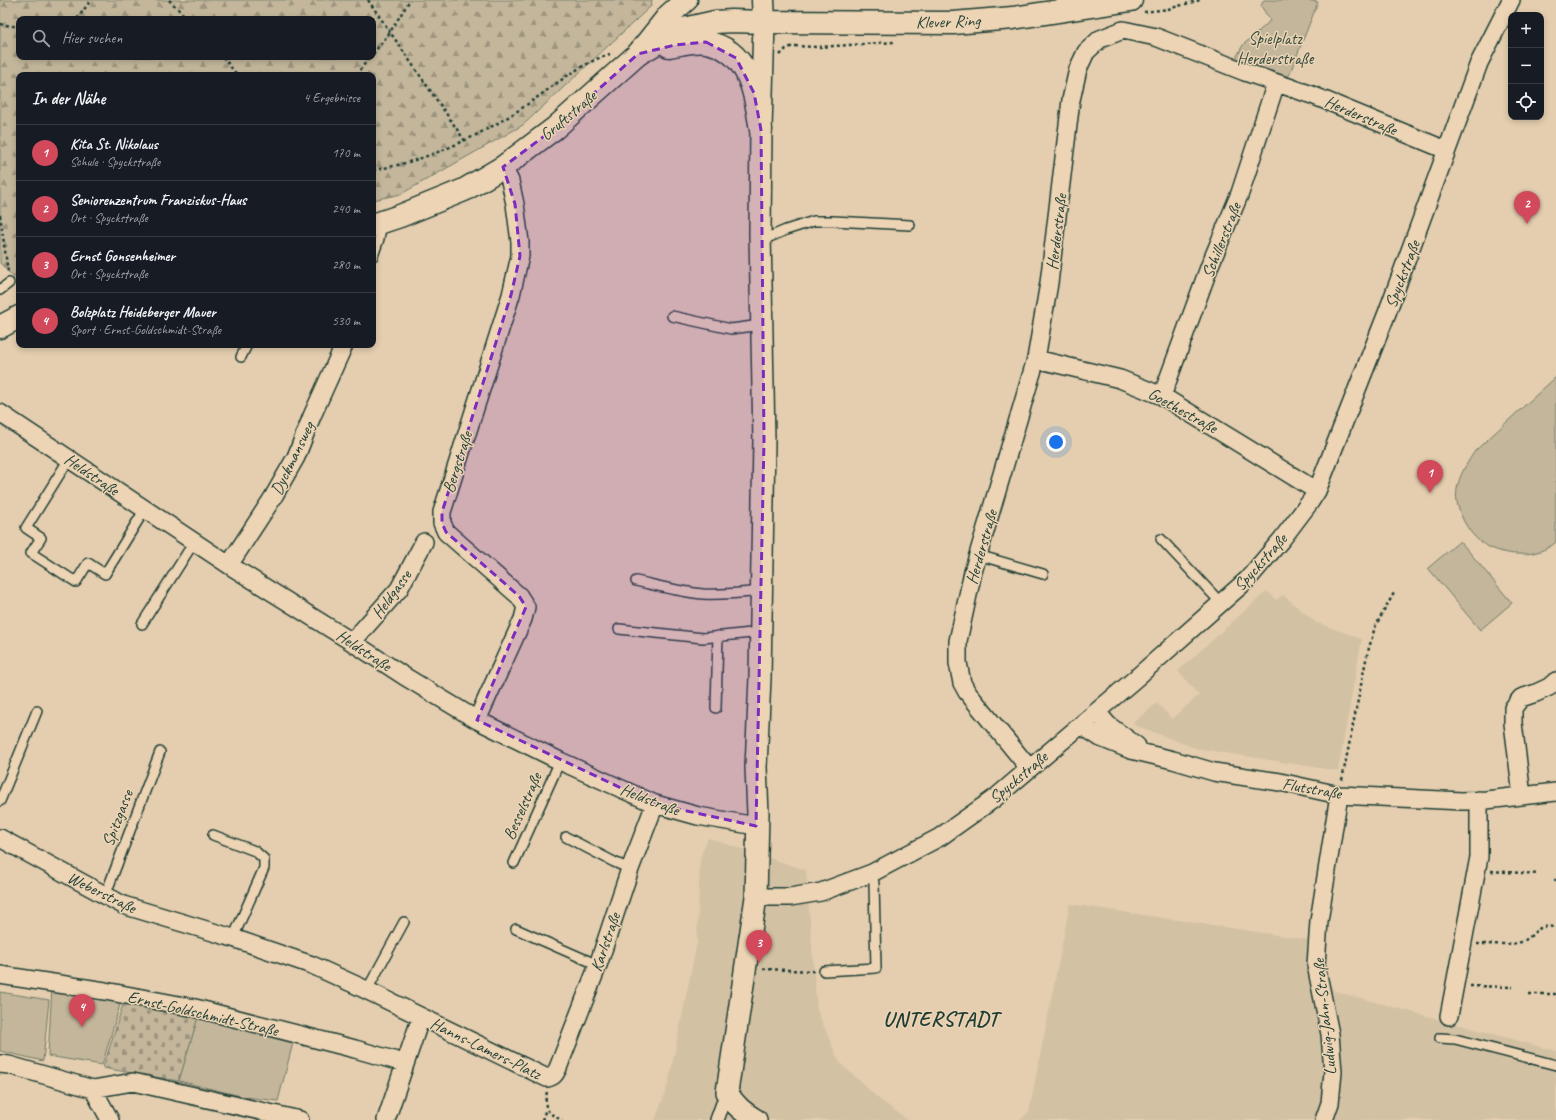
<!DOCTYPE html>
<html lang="de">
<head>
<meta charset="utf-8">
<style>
	body { margin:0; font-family:Caveat,sans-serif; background:#242831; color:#f1f3f6 }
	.controls { position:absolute; right:12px; top:12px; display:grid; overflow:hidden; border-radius:8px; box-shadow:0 2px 6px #0003 }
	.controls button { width:36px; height:36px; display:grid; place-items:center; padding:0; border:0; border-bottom:1px solid #363941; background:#171b24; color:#f1f3f6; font:20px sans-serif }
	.you { position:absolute; left:1056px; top:442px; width:14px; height:14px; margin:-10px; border:3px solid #fff; border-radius:50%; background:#1a73e8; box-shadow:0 0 0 6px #1a73e833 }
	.badge { display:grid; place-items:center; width:26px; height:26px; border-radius:50%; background:#d1495b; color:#fff; font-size:13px; font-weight:700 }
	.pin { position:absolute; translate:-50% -33px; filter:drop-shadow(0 1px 2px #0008) }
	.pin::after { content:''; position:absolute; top:21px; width:14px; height:12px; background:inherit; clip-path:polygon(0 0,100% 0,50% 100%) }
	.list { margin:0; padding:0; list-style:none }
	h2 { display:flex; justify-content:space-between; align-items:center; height:52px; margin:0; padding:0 16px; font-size:17px }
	h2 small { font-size:13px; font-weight:400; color:#9ea1a6 }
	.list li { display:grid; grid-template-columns:26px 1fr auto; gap:12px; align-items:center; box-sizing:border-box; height:56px; padding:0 16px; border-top:1px solid #363941 }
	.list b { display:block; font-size:15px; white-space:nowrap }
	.list p { margin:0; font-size:13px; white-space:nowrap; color:#9ea1a6 }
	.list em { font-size:13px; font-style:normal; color:#9ea1a6 }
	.icon { flex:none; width:22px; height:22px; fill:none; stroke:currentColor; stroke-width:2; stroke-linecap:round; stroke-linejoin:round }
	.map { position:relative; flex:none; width:1556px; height:1120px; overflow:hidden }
	.search { position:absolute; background:#171b24; box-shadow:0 2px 6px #0003; left:16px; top:16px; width:360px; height:44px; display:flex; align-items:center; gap:10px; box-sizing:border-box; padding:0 14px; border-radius:8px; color:#9ea1a6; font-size:15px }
	.panel { position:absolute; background:#171b24; box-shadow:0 2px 6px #0003; left:16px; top:72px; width:360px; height:276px; border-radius:8px }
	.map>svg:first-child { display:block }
	.built { fill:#d3c1a4 }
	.forest { fill:url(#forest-firs); stroke:#717a68; fill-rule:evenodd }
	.cemetery { fill:url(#cemetery-stones); stroke:#717a68 }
	.park { fill:#c3b69b; stroke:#717a68 }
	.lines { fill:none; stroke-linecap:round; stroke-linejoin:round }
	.service-casing { stroke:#1f3d34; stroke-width:12 }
	.pedestrian-casing { stroke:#1f3d34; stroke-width:16 }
	.minor-casing { stroke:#1f3d34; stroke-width:20 }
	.tertiary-casing { stroke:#1f3d34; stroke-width:24 }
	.secondary-casing { stroke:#1f3d34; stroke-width:25 }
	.primary-casing { stroke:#1f3d34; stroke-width:25 }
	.path { stroke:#1f3d34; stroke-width:2.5; stroke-dasharray:3 3; stroke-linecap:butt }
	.service { stroke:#ecd4b4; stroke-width:9 }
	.pedestrian { stroke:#ecd4b4; stroke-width:13 }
	.minor { stroke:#ecd4b4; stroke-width:17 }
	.tertiary { stroke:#ecd4b4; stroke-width:21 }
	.secondary { stroke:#ecd4b4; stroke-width:22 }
	.primary { stroke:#ecd4b4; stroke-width:22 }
	.marked { fill:#7b2cbf; fill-opacity:0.2; stroke:#7b2cbf; stroke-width:3; stroke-dasharray:8 5; stroke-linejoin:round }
	.labels { text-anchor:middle; stroke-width:3; stroke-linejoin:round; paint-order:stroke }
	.street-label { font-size:17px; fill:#1f3d34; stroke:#ecd4b4 }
	.park-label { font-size:17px; fill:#2f493e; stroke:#ecd4b4 }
	.district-label { font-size:21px; font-weight:bold; letter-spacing:1px; fill:#1f3d34; stroke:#ecd4b4 }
</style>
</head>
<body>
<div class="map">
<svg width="1556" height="1120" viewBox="0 0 1556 1120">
	<defs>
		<pattern id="forest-firs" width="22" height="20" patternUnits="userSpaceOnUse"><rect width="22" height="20" fill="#c3b69b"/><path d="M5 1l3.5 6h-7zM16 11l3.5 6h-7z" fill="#9e957f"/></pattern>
		<pattern id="cemetery-stones" width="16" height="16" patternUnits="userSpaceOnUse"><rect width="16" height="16" fill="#c3b69b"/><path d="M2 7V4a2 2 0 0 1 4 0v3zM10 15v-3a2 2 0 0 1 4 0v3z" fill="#9e957f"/></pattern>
	</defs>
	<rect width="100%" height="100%" fill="#e4ceaf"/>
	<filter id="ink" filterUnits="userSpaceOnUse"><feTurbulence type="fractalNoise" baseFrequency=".025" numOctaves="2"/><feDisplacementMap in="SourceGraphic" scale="8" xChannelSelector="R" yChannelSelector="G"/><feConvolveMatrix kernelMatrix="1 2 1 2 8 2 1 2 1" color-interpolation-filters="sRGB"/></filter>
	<g filter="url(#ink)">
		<!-- built -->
		<path class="built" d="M 1267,591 L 1276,600 L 1283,595 L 1315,622 L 1362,639 L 1338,771 L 1195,748 L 1132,724 L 1157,703 L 1172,719 L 1199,695 L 1178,671 Z
			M 708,838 L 806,870 L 817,1010 L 839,1062 L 879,1099 L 908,1120 L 655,1120 L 668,1085 L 697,942 L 700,858 Z
			M 1070,904 L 1310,940 L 1334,991 L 1556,1051 L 1556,1120 L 1020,1120 L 1029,1112 Z"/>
		<!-- forest -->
		<path class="forest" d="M 0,0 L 652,0 L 651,6 L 523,125 L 401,194 L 373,200 L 373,75 L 19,75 L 19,283 L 0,263 ZM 19,19 L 373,19 L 373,57 L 19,57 Z"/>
		<!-- cemetery -->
		<path class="cemetery" d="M 125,998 L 199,1014 L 179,1081 L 103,1068 Z"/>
		<!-- park -->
		<path class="park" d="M 1264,0 L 1306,0 L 1318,2 L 1288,78 L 1236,58 L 1243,45 L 1267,24 L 1270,20 L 1261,6 Z
			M 1556,377 L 1556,542 C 1538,558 1508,557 1487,546 C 1472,539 1460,518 1457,502 C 1454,483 1465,466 1475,451 Z
			M 1460,541 L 1512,603 L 1480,630 L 1428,568 Z
			M 52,986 L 122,998 L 102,1065 L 48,1056 Z
			M 0,992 L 49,1000 L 43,1061 L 0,1051 Z
			M 199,1014 L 294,1039 L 278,1101 L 245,1097 L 179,1081 Z"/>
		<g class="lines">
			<defs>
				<path id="service" d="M 760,241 L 786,230 L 814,221 L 833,221 L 910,225
					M 373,256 L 379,239 L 382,223
					M 0,290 L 9,283
					M 672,316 L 731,329 L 761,325
					M 241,357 L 247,345
					M 69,459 L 26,528 L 41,538 L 31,553 L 76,582 L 88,563 L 105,574 L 145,509
					M 1161,539 L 1221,603
					M 978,555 L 1043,574
					M 636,581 C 658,586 680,592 703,594 C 723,595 742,593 762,591
					M 142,624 L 194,542
					M 619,629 L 703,638 L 761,632
					M 716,708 L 718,636
					M 0,801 L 37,711
					M 213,835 L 255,851 L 264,859 L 264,868 L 233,938
					M 566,837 L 614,862 L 630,869
					M 514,863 L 560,761
					M 105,896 L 160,752
					M 516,929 L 598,965
					M 824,971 L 876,968 L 874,884 L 872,873
					M 367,990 L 404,922
					M 1440,1038 L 1455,1039 L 1556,1065"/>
				<path id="pedestrian" d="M 717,1120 L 727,1092"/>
				<path id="minor" d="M 1036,359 L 1120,379 L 1162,396 L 1317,491
					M 1162,396 L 1210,265 L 1240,193 L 1276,83
					M 0,413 L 229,565 L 352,642 L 404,676 L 477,720 L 560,761 L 655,804 L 698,816 L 756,826
					M 229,565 L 272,499 L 296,457 L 312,416 L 344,345
					M 352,642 L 399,589 L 424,542
					M 1097,712 L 1108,725 L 1137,746
					M 477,720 L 523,619 L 526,607 L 519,596 L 446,532 L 442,523 L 442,512 L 511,295 L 520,256 L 520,242 L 515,204 L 510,181 L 503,167
					M 1081,725 L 1101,738 L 1131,750 L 1173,760 L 1214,772 L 1280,782 L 1339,795 L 1462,801 L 1486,800 L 1556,792
					M 1029,768 L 967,692 L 962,683 L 958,663 L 958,641 L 973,572 L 1036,359 L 1049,283 L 1071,100 L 1078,69 L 1086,52 L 1100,39 L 1123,30 L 1156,37 L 1245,72 L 1312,95 L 1446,150
					M 1522,796 L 1513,723 L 1513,708 L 1521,698 L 1536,693 L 1549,687 L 1556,681
					M 0,838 L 123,905 L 233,938 L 312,965 L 358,986 L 547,1078 C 554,1077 555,1074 558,1068 L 598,965 L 630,869 L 655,804
					M 756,897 L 790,897 L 821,892 L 872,873 L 940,837 L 995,798 L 1135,679 L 1248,579 L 1282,539 L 1310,502 L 1317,491 L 1387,313 L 1479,63 L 1511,0
					M 0,975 L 105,991 L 195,1008 L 355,1049 L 404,1063
					M 1449,1016 L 1479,857 L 1479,800
					M 0,1064 L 9,1065 L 93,1089 L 133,1082 L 300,1120
					M 93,1089 L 110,1120
					M 386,1120 L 421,1017
					M 1324,1120 L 1330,1103 L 1333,1072 L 1330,1034 L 1316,965 L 1319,921 L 1339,795"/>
				<path id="tertiary" d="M 756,1120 C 743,1112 734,1105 727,1092 L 756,897 L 758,814 L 756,767 L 760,678 L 764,440 L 760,233 L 761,130 L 764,22"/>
				<path id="secondary" d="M 669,46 C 681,44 694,40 706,42 C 750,50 755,94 761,130
					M 373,225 L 400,216 L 464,190 L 503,167 L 555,128 L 638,54 L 679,30 L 715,22 L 732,21 L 764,22
					M 0,327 L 19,317"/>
				<path id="primary" d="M 763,0 L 764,22 L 953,23 L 1013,18 L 1131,0
					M 638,54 L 669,15 L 686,0"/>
			</defs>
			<!-- service casing -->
			<use href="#service" class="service-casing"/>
			<!-- pedestrian casing -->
			<use href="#pedestrian" class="pedestrian-casing"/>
			<!-- minor casing -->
			<use href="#minor" class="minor-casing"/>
			<!-- tertiary casing -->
			<use href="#tertiary" class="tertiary-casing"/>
			<!-- secondary casing -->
			<use href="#secondary" class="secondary-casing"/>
			<!-- primary casing -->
			<use href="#primary" class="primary-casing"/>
			<!-- path -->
			<path class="path" d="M 169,0 L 188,19
				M 368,0 L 465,141
				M 1144,12 L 1168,9 L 1200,0
				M 77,19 L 91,0
				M 0,24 L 19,27
				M 373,54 L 390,32 L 410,0
				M 780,55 L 786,49 L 793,46 L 819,47 L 895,42
				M 223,57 L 237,75
				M 356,75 L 370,57
				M 373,170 C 424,162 476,138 519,110 C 548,91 576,65 610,54
				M 0,215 L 8,272
				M 1342,780 L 1367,655 L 1375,627 L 1394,593
				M 1491,871 L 1538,874
				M 1554,880 L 1556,880
				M 1477,944 C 1487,944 1513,945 1521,942 C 1538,935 1533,924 1556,927
				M 763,969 L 814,971
				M 1470,986 L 1513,987
				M 1529,994 L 1556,994
				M 547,1092 C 543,1109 547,1113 562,1120
				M 542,1120 L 546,1109"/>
			<!-- service -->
			<use href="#service" class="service"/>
			<!-- pedestrian -->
			<use href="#pedestrian" class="pedestrian"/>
			<!-- minor -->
			<use href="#minor" class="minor"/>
			<!-- tertiary -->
			<use href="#tertiary" class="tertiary"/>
			<!-- secondary -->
			<use href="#secondary" class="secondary"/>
			<!-- primary -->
			<use href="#primary" class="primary"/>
		</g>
	</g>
	<!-- marked area -->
	<path class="marked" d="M 706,42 L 736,58 L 754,93 L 761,130 L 764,440 L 756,826 L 655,804 L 477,720 L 526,607 L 519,596 L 446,532 L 442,523 L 442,512 L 511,295 L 520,256 L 515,204 L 503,167 L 555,128 L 638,54 L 675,45 Z"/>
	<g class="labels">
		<!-- street labels -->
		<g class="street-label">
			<text transform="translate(948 21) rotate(-2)" y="6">Klever Ring</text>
			<text transform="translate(568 115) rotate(-40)" y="6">Gruftstraße</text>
			<text transform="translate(1361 115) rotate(23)" y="6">Herderstraße</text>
			<text transform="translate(1056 232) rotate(-83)" y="6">Herderstraße</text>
			<text transform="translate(1221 240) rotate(-68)" y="6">Schillerstraße</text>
			<text transform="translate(1402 274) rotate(-69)" y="6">Spyckstraße</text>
			<text transform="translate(1183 410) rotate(29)" y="6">Goethestraße</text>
			<text transform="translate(292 458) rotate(-64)" y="6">Dyckmansweg</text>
			<text transform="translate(457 462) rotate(-72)" y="6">Bergstraße</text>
			<text transform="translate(92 474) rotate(34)" y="6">Heldstraße</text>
			<text transform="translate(981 547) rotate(-74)" y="6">Herderstraße</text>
			<text transform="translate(1260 562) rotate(-48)" y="6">Spyckstraße</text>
			<text transform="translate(391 594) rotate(-54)" y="6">Heldgasse</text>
			<text transform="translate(364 650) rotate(33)" y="6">Heldstraße</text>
			<text transform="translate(1018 777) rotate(-40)" y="6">Spyckstraße</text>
			<text transform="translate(1312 788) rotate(10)" y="6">Flutstraße</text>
			<text transform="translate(650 799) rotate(21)" y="6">Heldstraße</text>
			<text transform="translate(522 806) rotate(-66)" y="6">Besselstraße</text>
			<text transform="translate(117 818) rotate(-69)" y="6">Spitzgasse</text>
			<text transform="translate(102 892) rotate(26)" y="6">Weberstraße</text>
			<text transform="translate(605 942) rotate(-71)" y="6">Karlstraße</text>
			<text transform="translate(203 1013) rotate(13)" y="6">Ernst-Goldschmidt-Straße</text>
			<text transform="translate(1324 1017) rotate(-96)" y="6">Ludwig-Jahn-Straße</text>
			<text transform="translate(486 1048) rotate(26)" y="6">Hanns-Lamers-Platz</text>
		</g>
		<!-- park labels -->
		<g class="park-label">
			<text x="1275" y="44">Spielplatz<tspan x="1275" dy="20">Herderstraße</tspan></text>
		</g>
		<!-- district labels -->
		<g class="district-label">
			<text x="941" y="1026">UNTERSTADT</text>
		</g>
	</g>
</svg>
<div class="controls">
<button>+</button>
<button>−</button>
<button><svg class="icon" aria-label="locate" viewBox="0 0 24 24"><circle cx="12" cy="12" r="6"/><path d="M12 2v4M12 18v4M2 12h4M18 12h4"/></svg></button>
</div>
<div class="you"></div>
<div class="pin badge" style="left:1430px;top:493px">1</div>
<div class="pin badge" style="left:1527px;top:224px">2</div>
<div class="pin badge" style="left:759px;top:963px">3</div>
<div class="pin badge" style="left:82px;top:1027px">4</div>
<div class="search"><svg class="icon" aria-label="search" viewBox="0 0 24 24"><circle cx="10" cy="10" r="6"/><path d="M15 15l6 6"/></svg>Hier suchen</div>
<section class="panel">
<h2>In der Nähe<small>4 Ergebnisse</small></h2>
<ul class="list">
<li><span class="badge">1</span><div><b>Kita St. Nikolaus</b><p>Schule · Spyckstraße</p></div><em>170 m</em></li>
<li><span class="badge">2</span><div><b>Seniorenzentrum Franziskus-Haus</b><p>Ort · Spyckstraße</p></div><em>240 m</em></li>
<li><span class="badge">3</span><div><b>Ernst Gonsenheimer</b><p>Ort · Spyckstraße</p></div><em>280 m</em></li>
<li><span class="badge">4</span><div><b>Bolzplatz Heideberger Mauer</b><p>Sport · Ernst-Goldschmidt-Straße</p></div><em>530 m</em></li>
</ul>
</section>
</div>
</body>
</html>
